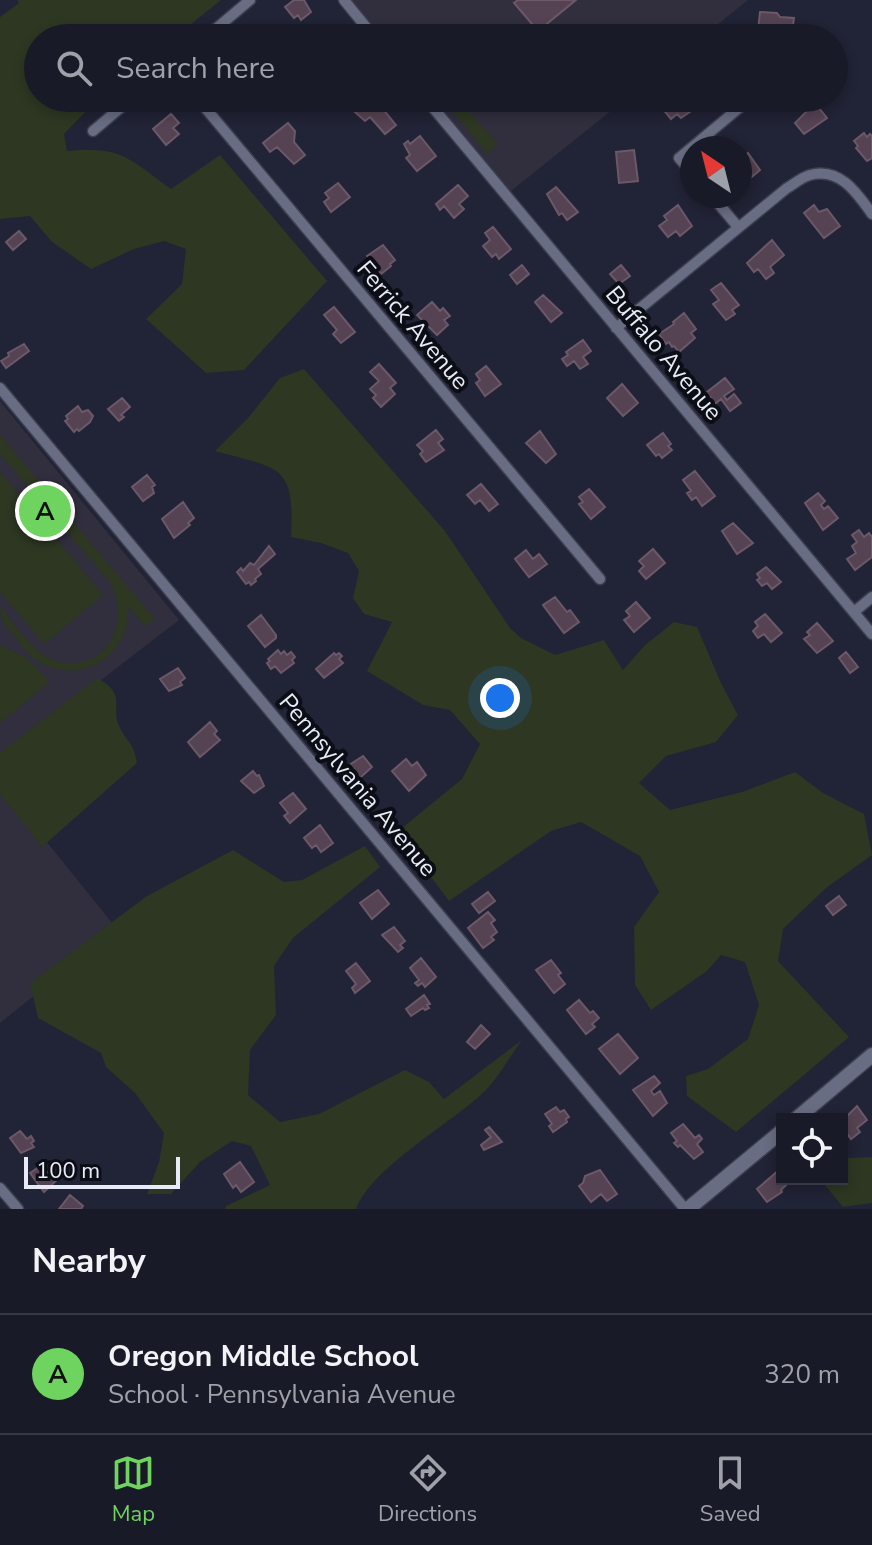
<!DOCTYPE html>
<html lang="en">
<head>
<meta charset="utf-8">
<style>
	body { margin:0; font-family:"Nunito Sans",sans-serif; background:#262734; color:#f1f3f6 }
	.controls { position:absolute; right:24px; bottom:24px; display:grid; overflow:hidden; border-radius:0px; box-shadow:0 4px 12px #0003 }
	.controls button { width:72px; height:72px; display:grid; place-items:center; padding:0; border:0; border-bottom:2px solid #373845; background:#191a28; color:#f1f3f6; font:40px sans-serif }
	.compass { position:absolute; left:680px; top:136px; width:72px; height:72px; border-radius:50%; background:#191a28; box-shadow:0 4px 12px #0003; rotate:325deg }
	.scale { position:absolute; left:24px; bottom:20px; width:156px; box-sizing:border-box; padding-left:8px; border:4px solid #e8eaf7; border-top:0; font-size:22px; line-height:28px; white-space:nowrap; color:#e8eaf7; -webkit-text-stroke:6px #0c0e16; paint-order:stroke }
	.you { position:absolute; left:500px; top:698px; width:28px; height:28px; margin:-20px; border:6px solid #fff; border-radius:50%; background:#1a73e8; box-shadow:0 0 0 12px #1a73e833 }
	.badge { display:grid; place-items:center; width:52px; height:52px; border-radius:50%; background:#6fd360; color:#111; font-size:26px; font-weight:700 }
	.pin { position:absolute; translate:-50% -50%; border:4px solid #fff; box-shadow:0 2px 8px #0006 }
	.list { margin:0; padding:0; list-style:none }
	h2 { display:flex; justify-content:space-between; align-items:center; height:104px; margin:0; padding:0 32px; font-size:34px }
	h2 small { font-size:26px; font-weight:400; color:#9fa1a8 }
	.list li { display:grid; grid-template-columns:52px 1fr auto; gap:24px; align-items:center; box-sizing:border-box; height:120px; padding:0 32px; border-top:2px solid #373845 }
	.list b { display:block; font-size:30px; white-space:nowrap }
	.list p { margin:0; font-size:26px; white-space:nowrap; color:#9fa1a8 }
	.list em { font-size:26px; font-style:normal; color:#9fa1a8 }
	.icon { flex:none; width:44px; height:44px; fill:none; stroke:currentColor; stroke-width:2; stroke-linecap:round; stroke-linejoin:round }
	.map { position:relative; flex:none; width:872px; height:1209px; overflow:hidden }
	.search { position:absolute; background:#191a28; box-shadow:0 4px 12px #0003; left:24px; right:24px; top:24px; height:88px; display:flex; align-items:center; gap:20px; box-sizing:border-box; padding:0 28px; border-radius:44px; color:#9fa1a8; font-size:30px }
	.sheet { height:224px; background:#191a28 }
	nav { display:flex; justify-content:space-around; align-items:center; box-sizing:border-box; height:112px; border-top:2px solid #373845; background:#191a28; font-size:22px; color:#9fa1a8 }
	nav a { display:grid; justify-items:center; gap:4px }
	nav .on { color:#6fd360 }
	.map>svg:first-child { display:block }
	.education { fill:#312e3e }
	.green { fill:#2d3722 }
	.building { fill:#554252; stroke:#6b5868; stroke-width:2 }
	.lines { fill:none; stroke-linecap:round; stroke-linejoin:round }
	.street-casing { stroke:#3c3d4d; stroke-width:13 }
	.secondary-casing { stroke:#3c3d4d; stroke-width:17 }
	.street { stroke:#696d83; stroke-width:10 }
	.secondary { stroke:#696d83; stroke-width:14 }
	.labels { text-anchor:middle; stroke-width:8; stroke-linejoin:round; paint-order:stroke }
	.street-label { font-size:24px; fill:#e8eaf7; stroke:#0c0e16 }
</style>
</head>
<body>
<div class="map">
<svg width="872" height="1209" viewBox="0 0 872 1209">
	<rect width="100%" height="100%" fill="#212336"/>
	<!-- education -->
	<path class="education" d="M 343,0 L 748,0 L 701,38 L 375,38 Z
		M 425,98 L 627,98 L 506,195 Z
		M 0,401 L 179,620 L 0,758 Z
		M 0,784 L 117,929 L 0,1023 Z"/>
	<!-- green -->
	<path class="green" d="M 17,0 L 221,0 L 174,38 L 38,38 L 38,98 L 99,98 L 64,134 L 67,151 C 121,145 130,159 171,189 L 220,155 L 327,281 L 244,370 L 206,373 L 146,319 L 182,284 L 186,249 L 164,241 L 134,249 L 91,269 L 52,242 L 30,216 L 0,219 L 0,17 L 19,3 Z
		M 441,98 L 457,98 L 494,140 L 496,144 L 488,154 Z
		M 304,369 L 445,531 L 510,628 L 521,638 L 555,655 L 604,640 L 623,670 L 645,645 L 674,622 L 697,627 L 721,683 L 738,715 L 716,742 L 666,756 L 639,783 L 670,810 L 742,792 L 795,772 L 823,793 L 864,814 L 872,855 L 826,888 L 783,929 L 778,961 L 849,1037 L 736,1132 L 687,1096 L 686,1076 L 708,1069 L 748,1039 L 759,1005 L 745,962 L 721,955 L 707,971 L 651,1010 L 635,985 L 634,927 L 659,892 L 640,856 L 581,822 L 551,831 L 449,901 L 397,832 L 462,779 L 480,744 L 450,710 L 423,705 L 367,671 L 392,622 L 364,614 L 353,598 L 359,571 L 348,553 L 321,543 L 291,537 C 295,463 279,469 215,451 L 248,418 L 280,378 Z
		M 0,435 L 155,619 L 145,626 L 129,607 C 127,615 128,623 125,631 C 112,667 70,682 37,661 C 28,655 22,646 16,638 C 6,627 0,621 0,606 C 15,624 30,650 52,659 C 101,679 135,624 109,581 L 0,454 Z
		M 0,472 L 103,595 L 44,644 L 0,592 Z
		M 0,645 L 27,658 L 50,682 L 0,723 Z
		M 97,678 C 129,695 109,708 120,728 C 129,745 133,741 137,763 L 42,847 L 0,794 L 0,753 Z
		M 365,846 L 380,867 L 293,938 L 274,966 L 276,1015 L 250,1050 L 248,1095 L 280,1122 L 319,1114 L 405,1070 L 429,1082 L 444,1099 L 522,1040 C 510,1056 499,1077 485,1091 C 452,1123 371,1168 356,1209 L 225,1209 L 226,1206 L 270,1185 L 251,1146 L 232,1141 L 200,1162 L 171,1194 L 147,1194 L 159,1162 L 164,1133 L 135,1093 L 106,1067 L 101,1053 L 38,1018 L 30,983 L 147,896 L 233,850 L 284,882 L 302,880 Z
		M 842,1155 L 845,1158 L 872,1157 L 872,1203 L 843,1207 L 820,1179 L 842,1179 Z"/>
	<!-- building -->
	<path class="building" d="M 294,0 L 304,0 L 311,12 L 301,20 L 298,15 L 294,18 L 285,7 Z
		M 518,0 L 576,0 L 538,31 L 514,3 Z
		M 760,12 L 777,13 L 780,17 L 794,18 L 792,32 L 771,29 L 770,32 L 758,31 Z
		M 371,98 L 386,98 L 389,101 L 382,108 L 396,125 L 385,134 L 370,117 L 365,121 L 355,112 Z
		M 663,98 L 680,98 L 691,111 L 681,118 L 677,114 L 671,119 L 657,102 Z
		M 815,103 L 827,118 L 804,134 L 795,123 Z
		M 171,114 L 179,123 L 173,128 L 179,134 L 166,145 L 153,129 Z
		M 288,123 L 295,131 L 294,142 L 305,155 L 294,164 L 277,147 L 270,152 L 263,143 Z
		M 864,133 L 867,137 L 870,134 L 872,136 L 872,158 L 867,161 L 856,148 L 858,146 L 854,141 Z
		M 420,136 L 436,156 L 417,171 L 406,158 L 410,155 L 404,144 L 408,141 L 410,144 Z
		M 634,150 L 638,181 L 619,183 L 616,152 Z
		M 748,153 L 760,170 L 742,185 L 740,159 Z
		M 338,183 L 350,197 L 331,212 L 324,202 L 329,198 L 325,193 Z
		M 458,185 L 468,196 L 459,204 L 464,209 L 454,218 L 444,206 L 440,210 L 436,204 Z
		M 556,187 L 578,212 L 567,220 L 562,213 L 559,215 L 547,194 Z
		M 678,205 L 692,226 L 680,236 L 676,231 L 668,237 L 659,226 L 667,220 L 664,216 Z
		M 814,205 L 819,212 L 827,209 L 840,226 L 824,238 L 804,213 Z
		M 493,227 L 511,249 L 499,259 L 496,254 L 492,257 L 483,246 L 490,240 L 485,233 Z
		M 19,231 L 26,239 L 13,250 L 6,242 Z
		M 772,240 L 784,255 L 770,267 L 774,273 L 766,279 L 758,269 L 754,272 L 747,263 Z
		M 383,245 L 395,260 L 390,264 L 391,266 L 381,274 L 367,256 Z
		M 522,265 L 529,274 L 517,284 L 510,275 Z
		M 621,265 L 630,276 L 619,284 L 610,274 Z
		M 721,283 L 739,305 L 732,310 L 735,314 L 726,320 L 713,304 L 719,300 L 711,290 Z
		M 543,295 L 562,313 L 551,322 L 535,302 Z
		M 432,302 L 440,311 L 443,308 L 450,316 L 444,320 L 448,325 L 437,335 L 417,315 Z
		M 334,307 L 355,332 L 341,343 L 333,334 L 337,330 L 324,315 Z
		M 684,313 L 696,329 L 691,333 L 695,338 L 679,352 L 674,346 L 672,347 L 669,342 L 666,344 L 659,334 L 674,324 L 673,322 Z
		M 583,340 L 591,351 L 583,357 L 588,364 L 580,369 L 574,361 L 567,366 L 562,359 L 568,355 L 566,352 Z
		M 24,344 L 29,351 L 6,368 L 1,361 L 9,356 L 8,353 Z
		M 379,364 L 396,383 L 390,388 L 395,394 L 381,407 L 373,398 L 376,395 L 370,389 L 379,381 L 370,372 Z
		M 486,366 L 501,384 L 485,396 L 476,383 L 480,380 L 476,374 Z
		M 725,378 L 734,389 L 724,396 L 727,400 L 734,394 L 741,403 L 730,411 L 721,399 L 715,404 L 707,392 Z
		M 622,384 L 638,403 L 623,416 L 607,398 Z
		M 122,398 L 130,407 L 121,415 L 124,417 L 119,421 L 108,409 Z
		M 78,406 L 82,412 L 88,410 L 93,416 L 90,422 L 79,431 L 77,429 L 74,432 L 65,421 L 68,419 L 66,416 Z
		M 436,430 L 443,439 L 438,443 L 444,450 L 426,462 L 420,454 L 423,451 L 417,445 Z
		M 540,431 L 556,454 L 546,463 L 526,443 Z
		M 663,433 L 671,444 L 668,446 L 672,450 L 662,458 L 659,454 L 656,456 L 647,445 Z
		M 695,471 L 715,496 L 702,506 L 696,497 L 692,500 L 687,493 L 691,491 L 683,480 Z
		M 147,475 L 155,485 L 152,487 L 154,493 L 143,501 L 132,487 Z
		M 481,484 L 498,504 L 489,511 L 480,500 L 475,504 L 467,495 Z
		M 589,489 L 605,507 L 591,519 L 579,504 L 583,502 L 579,497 Z
		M 818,493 L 825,501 L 821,505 L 824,509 L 828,506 L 838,518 L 823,530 L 805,503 Z
		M 183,502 L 194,518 L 188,523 L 190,525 L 174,538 L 162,519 Z
		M 733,523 L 753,543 L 737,554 L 722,531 Z
		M 859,530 L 864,537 L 869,533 L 872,537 L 872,557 L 855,570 L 847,559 L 856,553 L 852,546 L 857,542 L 852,535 Z
		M 269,546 L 275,554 L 258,569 L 261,574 L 255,579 L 256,581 L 251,585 L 249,582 L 246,584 L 237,572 L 241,568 L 243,571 L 250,563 L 254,565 Z
		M 653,549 L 665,563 L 646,579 L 639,571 L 644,566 L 639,561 Z
		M 526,550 L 533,559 L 539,554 L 547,564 L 529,577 L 515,559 Z
		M 766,567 L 781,582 L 772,589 L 767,583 L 762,586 L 757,580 L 760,578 L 757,574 Z
		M 555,597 L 567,612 L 570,610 L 579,622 L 564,633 L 543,605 Z
		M 636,602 L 650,618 L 634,632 L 624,620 L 630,616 L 626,611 Z
		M 765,614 L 782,633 L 771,642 L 764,634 L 758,638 L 753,631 L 758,626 L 755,622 Z
		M 261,615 L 276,635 L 276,638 L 265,647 L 248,626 Z
		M 817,623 L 833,641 L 817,653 L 804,639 L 810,635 L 807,632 Z
		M 278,650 L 281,654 L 284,651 L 287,655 L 291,652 L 295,657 L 292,660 L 294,663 L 281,673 L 275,666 L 271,669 L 267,663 L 270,661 L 268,659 Z
		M 846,652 L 858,667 L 850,673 L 839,658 Z
		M 334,653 L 336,655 L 339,653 L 342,656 L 339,659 L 343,663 L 324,678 L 316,669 Z
		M 178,668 L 185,678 L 180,682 L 182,685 L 169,691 L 160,679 Z
		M 210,722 L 217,731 L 214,734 L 220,740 L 200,757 L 188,742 Z
		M 363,756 L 372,767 L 351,786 L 340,771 Z
		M 406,759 L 412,766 L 417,762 L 426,775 L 409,791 L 392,771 Z
		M 253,771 L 257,776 L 259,775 L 264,786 L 254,793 L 241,781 Z
		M 293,793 L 306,809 L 290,823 L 284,816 L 288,813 L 280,803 Z
		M 320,825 L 333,843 L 321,852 L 316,845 L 312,848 L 304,838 Z
		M 378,890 L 389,904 L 372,919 L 360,903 Z
		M 488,892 L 495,901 L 479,913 L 472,904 Z
		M 839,896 L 846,905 L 833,915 L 826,906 Z
		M 488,912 L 495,920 L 491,923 L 497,932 L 491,937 L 494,940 L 483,948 L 468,928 Z
		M 394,927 L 405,941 L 400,945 L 403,948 L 398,952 L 382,935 Z
		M 421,958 L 436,977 L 425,987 L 422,983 L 418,986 L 415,983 L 419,980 L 410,968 Z
		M 551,960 L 561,973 L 558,975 L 565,984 L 554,993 L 536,970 Z
		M 356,963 L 370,981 L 355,993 L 352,988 L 356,984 L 346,971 Z
		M 424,995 L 430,1004 L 427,1005 L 429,1008 L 425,1010 L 423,1008 L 411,1016 L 406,1009 Z
		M 579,1000 L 590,1013 L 593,1011 L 599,1018 L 592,1024 L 595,1027 L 586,1034 L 567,1010 Z
		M 481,1025 L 490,1034 L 475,1049 L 467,1042 Z
		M 618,1034 L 638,1058 L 620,1074 L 599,1049 Z
		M 654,1076 L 660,1083 L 651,1091 L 654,1095 L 660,1091 L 667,1103 L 653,1116 L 633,1090 Z
		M 857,1106 L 867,1120 L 857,1128 L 860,1132 L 851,1139 L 848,1135 L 844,1138 L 842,1121 Z
		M 556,1107 L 560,1112 L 564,1110 L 569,1117 L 566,1119 L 567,1122 L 553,1132 L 549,1126 L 552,1124 L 545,1114 Z
		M 683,1124 L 695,1138 L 699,1135 L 702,1139 L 697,1144 L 703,1152 L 694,1159 L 680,1145 L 678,1147 L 674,1143 L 677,1141 L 671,1133 Z
		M 489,1127 L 502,1142 L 484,1150 L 481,1145 L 491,1137 L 485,1130 Z
		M 20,1131 L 27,1139 L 31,1136 L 34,1141 L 31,1143 L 34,1147 L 21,1153 L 10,1138 Z
		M 240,1162 L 254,1182 L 241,1192 L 236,1185 L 233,1188 L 224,1174 Z
		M 42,1165 L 51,1177 L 55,1174 L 59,1178 L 44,1192 L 30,1173 Z
		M 600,1170 L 617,1194 L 607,1201 L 601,1194 L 591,1202 L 579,1186 L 583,1183 L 585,1176 Z
		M 779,1170 L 782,1179 L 789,1182 L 781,1190 L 782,1192 L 767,1202 L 757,1189 Z
		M 70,1195 L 83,1206 L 81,1209 L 59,1209 Z"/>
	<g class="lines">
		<defs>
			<path id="street" d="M 344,0 L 375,38
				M 205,38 L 250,0
				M 197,98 L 600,579
				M 425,98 L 872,634
				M 93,131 L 132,98
				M 692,173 L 679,158 L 751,98
				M 712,196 L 738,227
				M 616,328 L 787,188 C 794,184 802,177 810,175 C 840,167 857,193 872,214
				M 0,388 L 685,1209
				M 854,612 L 872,597
				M 0,1188 L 18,1209"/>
			<path id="secondary" d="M 796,1119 L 872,1055
				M 688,1209 L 782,1131"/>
		</defs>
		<!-- street casing -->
		<use href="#street" class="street-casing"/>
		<!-- secondary casing -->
		<use href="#secondary" class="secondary-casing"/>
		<!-- street -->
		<use href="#street" class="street"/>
		<!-- secondary -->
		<use href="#secondary" class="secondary"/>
	</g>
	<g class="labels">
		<!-- street labels -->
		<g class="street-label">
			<text transform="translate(413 325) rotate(50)" y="8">Ferrick Avenue</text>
			<text transform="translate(664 353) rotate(50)" y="8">Buffalo Avenue</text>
			<text transform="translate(358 785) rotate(50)" y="8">Pennsylvania Avenue</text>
		</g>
	</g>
</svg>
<div class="controls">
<button><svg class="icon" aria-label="locate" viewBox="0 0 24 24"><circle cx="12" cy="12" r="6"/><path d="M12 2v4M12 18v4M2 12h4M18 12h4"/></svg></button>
</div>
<svg class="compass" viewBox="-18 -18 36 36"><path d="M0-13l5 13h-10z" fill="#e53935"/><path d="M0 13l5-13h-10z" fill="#9fa1a8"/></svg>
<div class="scale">100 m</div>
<div class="you"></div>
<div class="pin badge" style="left:45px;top:511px">A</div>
<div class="search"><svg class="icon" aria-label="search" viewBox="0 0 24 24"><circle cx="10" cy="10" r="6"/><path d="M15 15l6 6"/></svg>Search here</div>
</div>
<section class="sheet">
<h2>Nearby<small></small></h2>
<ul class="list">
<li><span class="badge">A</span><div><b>Oregon Middle School</b><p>School · Pennsylvania Avenue</p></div><em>320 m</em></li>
</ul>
</section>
<nav>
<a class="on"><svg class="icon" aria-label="map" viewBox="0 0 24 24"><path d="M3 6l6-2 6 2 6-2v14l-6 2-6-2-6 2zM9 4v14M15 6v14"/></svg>Map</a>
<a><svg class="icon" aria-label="directions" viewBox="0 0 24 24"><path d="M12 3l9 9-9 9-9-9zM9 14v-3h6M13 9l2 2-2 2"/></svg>Directions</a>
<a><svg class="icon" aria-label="saved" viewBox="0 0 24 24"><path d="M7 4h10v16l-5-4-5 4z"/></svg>Saved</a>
</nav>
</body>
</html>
